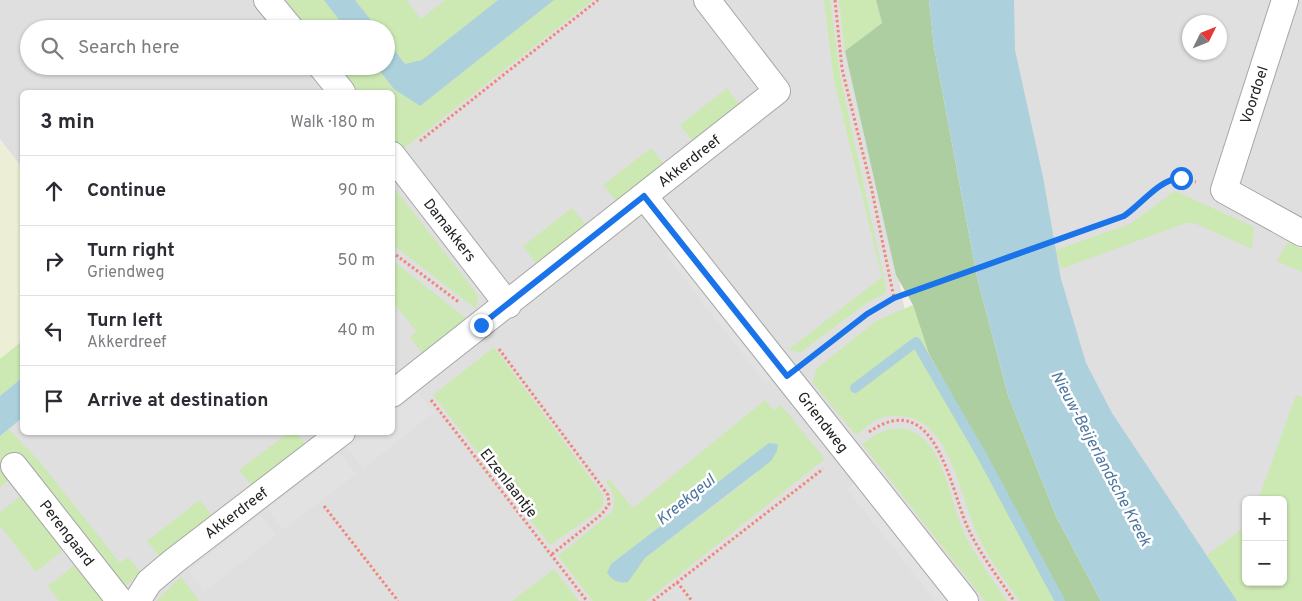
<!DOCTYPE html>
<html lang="en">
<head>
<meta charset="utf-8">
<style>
	body { margin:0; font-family:Overpass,sans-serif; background:#f2f2f3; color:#2b2b33 }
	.controls { position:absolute; right:15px; bottom:15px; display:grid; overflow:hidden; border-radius:8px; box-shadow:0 1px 4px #0004 }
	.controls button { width:45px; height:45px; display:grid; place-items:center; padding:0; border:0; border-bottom:1px solid #e1e1e2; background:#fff; color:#2b2b33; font:25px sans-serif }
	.compass { position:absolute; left:1182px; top:15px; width:45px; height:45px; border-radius:50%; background:#fff; box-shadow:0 1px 4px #0004; rotate:47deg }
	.stop { position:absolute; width:15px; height:15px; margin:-11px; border:4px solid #1a73e8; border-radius:50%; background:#fff }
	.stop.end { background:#1a73e8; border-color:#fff; box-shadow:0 1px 5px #0008 }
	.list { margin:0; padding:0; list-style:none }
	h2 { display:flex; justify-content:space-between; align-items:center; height:65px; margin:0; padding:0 20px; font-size:21px }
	h2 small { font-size:16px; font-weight:400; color:#7c7c81 }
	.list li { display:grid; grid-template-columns:32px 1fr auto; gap:15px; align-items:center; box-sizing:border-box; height:70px; padding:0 20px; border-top:1px solid #e1e1e2 }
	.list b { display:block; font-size:19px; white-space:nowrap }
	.list p { margin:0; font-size:16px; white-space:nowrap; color:#7c7c81 }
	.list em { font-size:16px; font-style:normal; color:#7c7c81 }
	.icon { flex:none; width:28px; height:28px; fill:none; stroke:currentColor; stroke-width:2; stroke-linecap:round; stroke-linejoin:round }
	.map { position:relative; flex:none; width:1302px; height:601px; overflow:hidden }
	.search { position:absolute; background:#fff; box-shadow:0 1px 4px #0004; left:20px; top:20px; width:375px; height:55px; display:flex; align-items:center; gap:12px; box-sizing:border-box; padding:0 18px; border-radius:28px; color:#7c7c81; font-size:19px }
	.panel { position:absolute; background:#fff; box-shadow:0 1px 4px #0004; left:20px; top:90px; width:375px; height:345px; border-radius:8px }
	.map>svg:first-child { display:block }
	.residential { fill:#e0dfdf; fill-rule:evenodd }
	.farmland { fill:#ecefd6 }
	.grass { fill:#cce8b3; fill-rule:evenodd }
	.forest { fill:#adcea0 }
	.parking { fill:#e2e2e2 }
	.water { fill:#acd1dc }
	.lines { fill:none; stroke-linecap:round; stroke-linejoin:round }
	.stream { stroke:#acd1dc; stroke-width:10 }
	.minor-casing { stroke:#a6a6a6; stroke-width:28 }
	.path { stroke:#f38678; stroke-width:3; stroke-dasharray:2.5 2.5; stroke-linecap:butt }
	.minor { stroke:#fff; stroke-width:26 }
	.route { stroke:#1a73e8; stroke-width:6 }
	.labels { text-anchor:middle; stroke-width:5; stroke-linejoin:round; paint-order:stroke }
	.street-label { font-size:15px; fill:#222; stroke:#fff }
	.water-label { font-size:16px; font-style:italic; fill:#4c749e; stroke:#fff }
</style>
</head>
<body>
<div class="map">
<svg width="1302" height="601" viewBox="0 0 1302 601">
	<rect width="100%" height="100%" fill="#f1efe9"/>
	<!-- residential -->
	<path class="residential" d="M 0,0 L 845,0 L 908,327 L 1072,601 L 0,601 L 0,361 L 22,343 L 22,432 L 392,432 L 392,92 L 22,92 L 22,168 L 0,139 ZM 29,29 L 386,29 L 386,66 L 29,66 Z
		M 990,0 L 1302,0 L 1302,601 L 1158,601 L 1058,366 ZM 1190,22 L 1220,22 L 1220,52 L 1190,52 ZM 1246,500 L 1283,500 L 1283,582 L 1246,582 Z"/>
	<!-- farmland -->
	<path class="farmland" d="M 0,140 L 22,168 L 22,341 L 0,359 Z"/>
	<!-- grass -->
	<path class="grass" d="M 285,0 L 325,0 L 347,29 L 307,29 Z
		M 355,0 L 406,0 L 421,19 L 445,0 L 498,0 L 422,60 L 405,64 L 386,39 L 386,29 L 378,29 Z
		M 554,0 L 593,0 L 402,150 L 393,138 L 392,92 L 357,92 L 336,66 L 376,66 L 420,106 Z
		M 824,0 L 830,0 L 840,76 L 886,287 L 885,294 L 868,302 L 801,352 L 788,350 L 882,277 L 834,81 Z
		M 839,0 L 876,0 L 882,23 L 845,51 Z
		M 727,88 L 740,105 L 693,141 L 680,125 Z
		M 651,148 L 664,164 L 616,201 L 603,185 Z
		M 392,185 L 474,290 L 478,297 L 476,309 L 393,245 Z
		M 1175,191 L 1254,227 L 1252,249 L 1194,223 L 1186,223 L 1061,269 L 1056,250 L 1130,224 Z
		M 572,208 L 586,225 L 536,263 L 523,246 Z
		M 1288,242 L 1302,249 L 1302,272 L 1277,261 Z
		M 392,260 L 467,319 L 422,353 L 410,337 L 416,331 L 393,302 Z
		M 913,305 L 929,354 L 975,452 L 1056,601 L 1019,601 C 1005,580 989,559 978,536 C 960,499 951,414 896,416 C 889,416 880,417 874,421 C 868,425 862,431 856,435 L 813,383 L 816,369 L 876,321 Z
		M 22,341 L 22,378 L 0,396 L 0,359 Z
		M 494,347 L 603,495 L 603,506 L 597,512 L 550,545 L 433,395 Z
		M 1296,395 L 1302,397 L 1302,601 L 1236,601 L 1207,555 L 1246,526 L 1246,582 L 1283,582 L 1283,500 L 1258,500 Z
		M 765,400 L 774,410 L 781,405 L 825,459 L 646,601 L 593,601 L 558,556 L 612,512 C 617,499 613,493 606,482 L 609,479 L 633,508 ZM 740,465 L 757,473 L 645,558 L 611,564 Z
		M 9,429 L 40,462 L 120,563 L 128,557 L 141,573 L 119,591 L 14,477 L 0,487 L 0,436 Z
		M 889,429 C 894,429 900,428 905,429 C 942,436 950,499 962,528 C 973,554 992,578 1007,601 L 985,601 L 862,444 L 877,434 Z
		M 288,433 L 297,433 L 306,445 L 252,486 L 239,470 Z
		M 26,492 L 68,546 L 36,572 L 0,526 L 0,512 Z
		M 200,500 L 213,517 L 161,558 L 147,541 Z
		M 80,561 L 109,601 L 59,601 L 48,586 Z
		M 554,569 L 579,601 L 512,601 Z
		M 181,577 L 199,601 L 156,601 Z"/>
	<!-- forest -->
	<path class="forest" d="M 876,0 L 929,0 L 934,47 L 977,277 L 1008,395 L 1056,516 L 1101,601 L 1060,601 L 999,480 L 929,354 L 913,305 L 896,275 L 845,51 L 882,23 Z"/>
	<!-- parking -->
	<path class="parking" d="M 672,248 L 775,377 L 766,384 L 665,254 Z
		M 418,393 L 434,412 L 363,469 L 347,448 L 367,433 L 392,432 L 393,413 Z
		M 340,453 L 356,474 L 283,530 L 267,509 Z
		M 855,483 L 947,601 L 935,601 L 847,489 Z
		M 260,515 L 276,535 L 204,592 L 188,571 Z"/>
	<!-- water -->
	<path class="water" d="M 324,0 L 355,0 L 378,29 L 346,29 Z
		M 498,0 L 554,0 L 420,106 L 394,89 L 376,66 L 386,66 L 386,39 L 405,64 L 422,60 Z
		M 929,0 L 1014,0 L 1015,50 L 1043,177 L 1061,279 L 1086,363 L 1112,413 L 1237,601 L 1101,601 L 1056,516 L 1008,395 L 977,277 L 934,47 Z
		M 22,378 L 22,418 L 0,436 L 0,396 Z
		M 769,443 L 778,444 L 777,451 L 771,461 L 645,558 L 628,582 C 618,584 612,580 607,573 L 611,564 Z"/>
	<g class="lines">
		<!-- stream -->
		<path class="stream" d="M 855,388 L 916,342 L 981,454 L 1060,601"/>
		<defs>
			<path id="minor" d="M 267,0 L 291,29
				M 1285,0 L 1224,190 L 1302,233
				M 321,66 L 342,92
				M 392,155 L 508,305
				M 644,196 L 965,601
				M 392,394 L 777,91 L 707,0
				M 14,466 L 120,601
				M 137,601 L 149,582 L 174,561 L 342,432"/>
		</defs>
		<!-- minor casing -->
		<use href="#minor" class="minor-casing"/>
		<!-- path -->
		<path class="path" d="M 835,0 L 842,69 L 871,186 L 894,298
			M 420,141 L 598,0
			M 392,252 L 460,303
			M 499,349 L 608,495 L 609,504 L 602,514 L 551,555
			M 811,357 L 867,314 L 894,298 L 1124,215 C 1139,207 1164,177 1180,178 C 1185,178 1191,181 1196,182
			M 431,400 L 587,601
			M 869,432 C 935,386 950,487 967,526 C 979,553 998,577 1014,601
			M 324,506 L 398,601
			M 677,582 L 692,601
			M 653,601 L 823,469"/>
		<!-- minor -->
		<use href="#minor" class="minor"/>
	</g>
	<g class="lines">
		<!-- route -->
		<path class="route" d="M 481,325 L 644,196 L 787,376 L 867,314 L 894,298 L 1124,216 C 1142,204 1159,179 1181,178"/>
	</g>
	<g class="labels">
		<!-- street labels -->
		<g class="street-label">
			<text transform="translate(1254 95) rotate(-72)" y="5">Voordoel</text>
			<text transform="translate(689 161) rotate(-38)" y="5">Akkerdreef</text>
			<text transform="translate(450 230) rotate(52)" y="5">Damakkers</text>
			<text transform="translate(823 422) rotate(52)" y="5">Griendweg</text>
			<text transform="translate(509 483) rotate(52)" y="5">Elzenlaantje</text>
			<text transform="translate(236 513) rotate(-37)" y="5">Akkerdreef</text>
			<text transform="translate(67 533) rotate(52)" y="5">Perengaard</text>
		</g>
		<!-- water labels -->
		<g class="water-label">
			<text transform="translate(1102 458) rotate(62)" y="6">Nieuw-Beijerlandsche Kreek</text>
			<text transform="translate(685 499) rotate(-39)" y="6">Kreekgeul</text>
		</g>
	</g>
</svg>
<div class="controls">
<button>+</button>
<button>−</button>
</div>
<svg class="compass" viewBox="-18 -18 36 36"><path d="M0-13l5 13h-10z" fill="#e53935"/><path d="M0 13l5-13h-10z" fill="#7c7c81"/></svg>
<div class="stop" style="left:1181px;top:178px"></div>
<div class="stop end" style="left:481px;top:325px"></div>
<div class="search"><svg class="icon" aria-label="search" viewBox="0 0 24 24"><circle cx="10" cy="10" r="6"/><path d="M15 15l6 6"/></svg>Search here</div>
<section class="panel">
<h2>3 min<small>Walk · 180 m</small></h2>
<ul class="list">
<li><svg class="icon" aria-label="ahead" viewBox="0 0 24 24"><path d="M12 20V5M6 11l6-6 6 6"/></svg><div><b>Continue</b></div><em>90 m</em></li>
<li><svg class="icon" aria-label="right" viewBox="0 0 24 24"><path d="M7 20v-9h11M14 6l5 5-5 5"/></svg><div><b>Turn right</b><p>Griendweg</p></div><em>50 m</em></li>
<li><svg class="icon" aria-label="left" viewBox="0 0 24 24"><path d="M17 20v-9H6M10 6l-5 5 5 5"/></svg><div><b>Turn left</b><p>Akkerdreef</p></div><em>40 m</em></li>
<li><svg class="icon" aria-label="arrive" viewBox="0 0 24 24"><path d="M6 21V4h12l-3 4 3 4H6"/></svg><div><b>Arrive at destination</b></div></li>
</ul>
</section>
</div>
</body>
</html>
